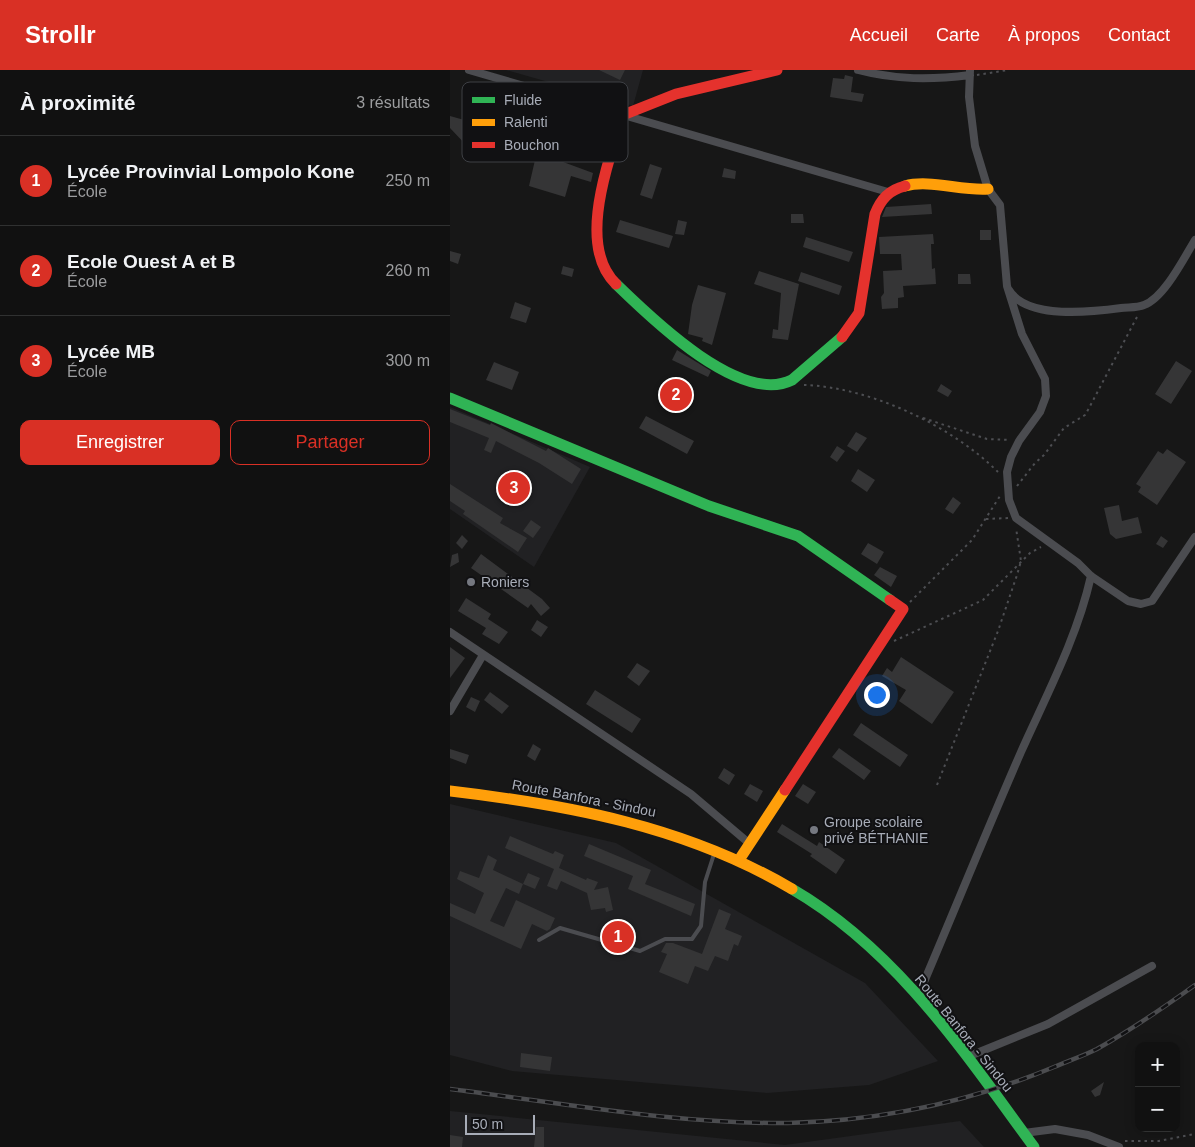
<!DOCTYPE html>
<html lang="fr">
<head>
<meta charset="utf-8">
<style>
	body { margin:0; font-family:Helvetica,sans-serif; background:#1a1a1a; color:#f1f3f6 }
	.controls { position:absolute; right:15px; bottom:15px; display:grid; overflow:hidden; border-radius:10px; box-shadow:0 2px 12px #0003 }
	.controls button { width:45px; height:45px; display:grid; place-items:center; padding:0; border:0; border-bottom:1px solid #303131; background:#111; color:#f1f3f6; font:25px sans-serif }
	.scale { position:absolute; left:15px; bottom:12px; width:70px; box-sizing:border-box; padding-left:5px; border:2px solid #a8adb8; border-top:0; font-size:14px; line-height:18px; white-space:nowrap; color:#a8adb8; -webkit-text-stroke:4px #111113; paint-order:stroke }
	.you { position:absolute; left:426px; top:624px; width:18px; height:18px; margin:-12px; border:4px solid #fff; border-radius:50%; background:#1a73e8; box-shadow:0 0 0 8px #1a73e833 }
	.badge { display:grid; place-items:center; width:32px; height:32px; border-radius:50%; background:#d93025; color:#fff; font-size:16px; font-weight:700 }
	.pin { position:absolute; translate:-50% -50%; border:2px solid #fff; box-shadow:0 1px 5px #0006 }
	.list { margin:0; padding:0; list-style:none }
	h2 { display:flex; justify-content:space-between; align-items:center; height:65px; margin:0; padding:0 20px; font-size:21px }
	h2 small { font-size:16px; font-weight:400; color:#9c9d9f }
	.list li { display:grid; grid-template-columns:32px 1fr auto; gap:15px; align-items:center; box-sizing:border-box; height:90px; padding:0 20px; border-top:1px solid #303131 }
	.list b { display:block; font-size:19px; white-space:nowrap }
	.list p { margin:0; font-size:16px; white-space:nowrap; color:#9c9d9f }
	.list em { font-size:16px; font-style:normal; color:#9c9d9f }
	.actions { display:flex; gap:10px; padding:15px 20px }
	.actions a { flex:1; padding:11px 0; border:1px solid #d93025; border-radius:10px; text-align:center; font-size:18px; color:#d93025 }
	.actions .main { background:#d93025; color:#fff }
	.map { position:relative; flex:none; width:745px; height:1077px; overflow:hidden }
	header { display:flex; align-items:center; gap:30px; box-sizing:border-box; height:70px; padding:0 25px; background:#d93025; color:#fff }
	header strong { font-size:24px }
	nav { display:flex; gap:28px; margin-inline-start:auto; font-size:18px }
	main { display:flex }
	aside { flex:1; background:#111 }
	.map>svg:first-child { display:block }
	.built { fill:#212123 }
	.building { fill:#353536 }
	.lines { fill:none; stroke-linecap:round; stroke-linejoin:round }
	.path { stroke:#4d4e52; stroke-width:2; stroke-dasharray:2.5 4; stroke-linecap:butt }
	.lane { stroke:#4b4c50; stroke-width:4 }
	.street { stroke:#4b4c50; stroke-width:8 }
	.fast { stroke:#30b455; stroke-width:11 }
	.slow { stroke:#ff9f0a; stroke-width:11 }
	.jam { stroke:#e5322d; stroke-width:11 }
	.rail-casing { stroke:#4b4c4f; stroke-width:4.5 }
	.rail { stroke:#111113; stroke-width:2.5; stroke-dasharray:8; stroke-linecap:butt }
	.poi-dot { fill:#757880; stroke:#111113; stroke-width:2 }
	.labels { text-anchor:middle; stroke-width:4; stroke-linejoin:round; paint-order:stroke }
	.poi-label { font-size:14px; fill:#a8adb8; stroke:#111113; text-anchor:start }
	.street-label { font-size:14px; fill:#a8adb8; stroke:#111113 }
	.key { fill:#111113; stroke:#3e4045; stroke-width:1 }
	.key-label { font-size:14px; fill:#a8adb8 }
</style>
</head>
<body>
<header>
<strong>Strollr</strong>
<nav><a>Accueil</a><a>Carte</a><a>À propos</a><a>Contact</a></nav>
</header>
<main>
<aside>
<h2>À proximité<small>3 résultats</small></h2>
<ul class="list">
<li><span class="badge">1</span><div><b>Lycée Provinvial Lompolo Kone</b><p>École</p></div><em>250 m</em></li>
<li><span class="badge">2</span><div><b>Ecole Ouest A et B</b><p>École</p></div><em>260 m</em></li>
<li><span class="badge">3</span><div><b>Lycée MB</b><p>École</p></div><em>300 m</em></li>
</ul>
<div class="actions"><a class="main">Enregistrer</a><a>Partager</a></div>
</aside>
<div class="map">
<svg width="745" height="1077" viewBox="0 0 745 1077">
	<rect width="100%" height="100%" fill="#171717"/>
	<!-- built -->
	<path class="built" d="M 56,0 L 193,0 L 183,36 Z
		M 0,337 L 140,397 L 84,497 L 0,439 Z
		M 0,734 L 166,773 L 415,913 L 488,991 L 419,1015 L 317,1023 L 62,1001 L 0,985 Z
		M 0,1041 L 335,1075 L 510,1051 L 534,1077 L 0,1077 Z"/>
	<!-- building -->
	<path class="building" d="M 149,0 L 175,0 L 170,10 Z
		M 395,5 L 403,7 L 401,22 L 414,24 L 412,32 L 380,27 L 383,8 L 394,9 Z
		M 0,46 L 25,53 L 22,74 L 17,73 L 17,76 L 0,58 Z
		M 88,77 L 107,83 L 105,89 L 143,103 L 141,112 L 121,106 L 115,127 L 79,116 Z
		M 200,94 L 212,98 L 202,129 L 190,125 Z
		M 274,98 L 286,101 L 285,109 L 272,107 Z
		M 481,134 L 482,144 L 432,147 L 436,137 Z
		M 341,144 L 353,144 L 354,153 L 341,153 Z
		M 170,150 L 223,166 L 219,178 L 166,162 Z
		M 228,150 L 237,152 L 234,165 L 225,164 Z
		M 530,160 L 541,160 L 541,170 L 530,170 Z
		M 483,164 L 484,174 L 481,174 L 482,199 L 485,198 L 486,214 L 453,216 L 454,227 L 448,228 L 448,238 L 432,239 L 431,227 L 434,223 L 433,201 L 452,200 L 451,184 L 430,184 L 429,167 Z
		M 356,167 L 403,182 L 399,192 L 353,177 Z
		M 0,181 L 11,184 L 8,194 L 0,191 Z
		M 113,196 L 124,199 L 122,207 L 111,204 Z
		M 309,201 L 349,214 L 338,270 L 322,268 L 323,259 L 328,260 L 331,223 L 304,214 Z
		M 351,202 L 392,216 L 389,225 L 348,211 Z
		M 508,204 L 520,204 L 521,214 L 508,214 Z
		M 248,215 L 276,223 L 262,275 L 252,271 L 253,268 L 238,264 L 242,235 Z
		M 65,232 L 81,238 L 76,253 L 60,248 Z
		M 227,280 L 261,301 L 258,307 L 222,290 Z
		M 726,291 L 742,301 L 721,334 L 705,324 Z
		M 44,292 L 69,302 L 62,320 L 36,310 Z
		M 491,314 L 502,321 L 498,327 L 487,321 Z
		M 0,339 L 40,355 L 41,353 L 96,381 L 98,378 L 131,399 L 122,414 L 89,393 L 46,371 L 41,383 L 34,380 L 39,368 L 0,352 Z
		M 196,346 L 244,371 L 237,384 L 189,358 Z
		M 406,362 L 417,368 L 407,382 L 397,376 Z
		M 387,376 L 395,381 L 387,392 L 380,387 Z
		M 717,379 L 736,392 L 707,435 L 688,422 L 691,417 L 686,414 L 708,381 L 713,384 Z
		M 408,399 L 425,410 L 417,422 L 401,411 Z
		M 0,414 L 53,448 L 50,453 L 77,468 L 68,482 L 13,444 L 15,441 L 0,431 Z
		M 503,427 L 511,433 L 503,444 L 495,439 Z
		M 669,435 L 672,451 L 688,447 L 692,463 L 666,469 L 660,464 L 654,438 Z
		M 81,450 L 91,457 L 83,468 L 73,461 Z
		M 12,465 L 18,471 L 12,479 L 6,473 Z
		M 711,466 L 718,471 L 713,478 L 706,474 Z
		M 418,473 L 434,482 L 427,494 L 411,484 Z
		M 8,483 L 9,492 L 0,497 L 2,485 Z
		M 31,484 L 92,529 L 100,538 L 91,546 L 81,534 L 78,538 L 21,498 Z
		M 430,497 L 447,506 L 441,517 L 424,505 Z
		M 16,528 L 41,544 L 38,549 L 58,562 L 49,574 L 32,564 L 36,558 L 8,541 Z
		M 87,550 L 98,557 L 91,567 L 81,560 Z
		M 0,577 L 15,588 L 0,608 Z
		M 451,587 L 504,622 L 482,654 L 449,631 L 456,620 L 432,606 L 437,598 L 442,602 Z
		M 187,593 L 200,601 L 189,616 L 177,607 Z
		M 145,620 L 191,649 L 182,663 L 136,634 Z
		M 40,622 L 59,636 L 52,644 L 34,630 Z
		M 21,627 L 30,631 L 25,642 L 16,637 Z
		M 411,653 L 458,685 L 450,697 L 403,665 Z
		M 83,674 L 91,679 L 85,691 L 77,686 Z
		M 389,678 L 421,701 L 414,710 L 382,687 Z
		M 0,679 L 19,685 L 16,694 L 0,688 Z
		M 274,698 L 285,705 L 279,715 L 268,708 Z
		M 300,714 L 313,721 L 307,732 L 294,724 Z
		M 353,714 L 366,722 L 358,734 L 345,726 Z
		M 332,754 L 367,776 L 369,772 L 395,790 L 386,804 L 360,786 L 362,784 L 327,762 Z
		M 60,766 L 103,784 L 105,781 L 114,785 L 109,798 L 136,810 L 137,808 L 148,812 L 144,820 L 158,817 L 163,840 L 156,842 L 155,838 L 141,840 L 137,823 L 111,811 L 107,820 L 97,816 L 104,799 L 55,778 Z
		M 139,774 L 201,800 L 195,814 L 245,834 L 241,846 L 178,819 L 183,806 L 134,786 Z
		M 38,785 L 47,790 L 43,800 L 73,814 L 69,824 L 56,818 L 40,851 L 54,857 L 66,830 L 105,848 L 100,859 L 97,861 L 82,854 L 71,879 L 0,846 L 0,833 L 25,844 L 34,823 L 7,809 L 10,801 L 29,808 Z
		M 78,803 L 90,808 L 85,819 L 73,814 Z
		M 269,839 L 281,844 L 275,859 L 292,866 L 288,876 L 284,874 L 278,891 L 265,886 L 258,901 L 245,896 L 238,914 L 209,902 L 217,884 L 211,882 L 216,873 L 223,873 L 252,884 Z
		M 71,983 L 102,987 L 100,1001 L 70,997 Z
		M 654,1012 L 650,1025 L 645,1027 L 641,1021 Z
		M 86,1057 L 94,1057 L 94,1077 L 84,1077 Z
		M 0,1065 L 13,1067 L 12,1077 L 0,1077 Z"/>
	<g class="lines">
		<!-- path -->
		<path class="path" d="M 527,5 L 558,0
			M 354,315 C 420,317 502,356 548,402
			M 473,348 L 537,369 L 560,370
			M 567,416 L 585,393 L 594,385 L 614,358 L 635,345 L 639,338 L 688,245
			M 536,449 L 559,448
			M 460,532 L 522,470 L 550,426
			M 444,571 L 533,530 L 580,483 L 591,477
			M 487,715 L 548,561 L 567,505 L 571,491 L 566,458
			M 675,1071 L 709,1071 L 745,1064"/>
		<!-- lane -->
		<path class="lane" d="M 89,870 L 110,858 L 190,881 L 215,869 L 242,869 L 251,856 L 255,812 L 265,781"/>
		<!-- street -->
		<path class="street" d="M 19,0 L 438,122
			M 408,0 C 446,10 481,10 520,5
			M 520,0 L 519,27 L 525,76 L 538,119 L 550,135 L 557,216 L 572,264 L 595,309 L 596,326 L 590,342 L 569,371 L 561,387 L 557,402 L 559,430 L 566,448 L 628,493 L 641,506 L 678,531 L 691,534 L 702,531 L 745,467
			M 559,220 C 577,250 642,242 671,238 C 678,237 687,238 694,235 C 714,228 734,188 745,170
			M 0,562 L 241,724 L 300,774
			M 0,641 L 33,585
			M 468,926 C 503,844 536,762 571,682 C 597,624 627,568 641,506
			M 517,987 L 598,954 L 702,896
			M 574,1063 L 605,1059 L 638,1065 L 669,1077"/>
		<!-- fast -->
		<path class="fast" d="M 166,214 C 200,247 290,336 342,310 L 392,267
			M 0,328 L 259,436 L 348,466 L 440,530
			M 342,819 C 447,880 514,982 584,1077"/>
		<!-- slow -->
		<path class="slow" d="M 455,116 C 479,109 511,121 538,119
			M 0,721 C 120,735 237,757 342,819
			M 289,790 L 335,720"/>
		<!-- jam -->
		<path class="jam" d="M 166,214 C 126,175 159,91 173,45 L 226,24 L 327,0
			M 392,267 L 409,243 L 425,144 C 431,129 439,120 455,116
			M 335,720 L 453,539 L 440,530"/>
		<defs>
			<path id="rail" d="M 0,1019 C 112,1033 225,1054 338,1053 C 428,1051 520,1032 604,997 C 618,991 633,986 647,979 C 681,960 713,938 745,915"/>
		</defs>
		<!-- rail casing -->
		<use href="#rail" class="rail-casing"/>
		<!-- rail -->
		<use href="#rail" class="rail"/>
	</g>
	<!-- markers -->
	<g class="poi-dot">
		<circle cx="21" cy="512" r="5"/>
		<circle cx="364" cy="760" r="5"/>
	</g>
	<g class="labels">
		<!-- poi labels -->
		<g class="poi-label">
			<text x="31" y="517">Roniers</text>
			<text x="374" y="757">Groupe scolaire<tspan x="374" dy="16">privé BÉTHANIE</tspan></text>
		</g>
		<!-- street labels -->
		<g class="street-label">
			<text transform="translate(134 728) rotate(11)" y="5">Route Banfora - Sindou</text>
			<text transform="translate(514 963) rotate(51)" y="5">Route Banfora - Sindou</text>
		</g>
	</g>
	<!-- legend -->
	<rect x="12" y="12" width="166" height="80" rx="8" class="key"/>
	<rect x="22" y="27" width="23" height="6" fill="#30b455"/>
	<rect x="22" y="49" width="23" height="7" fill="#ff9f0a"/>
	<rect x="22" y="72" width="23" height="6" fill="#e5322d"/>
	<g class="key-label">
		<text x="54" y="35">Fluide</text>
		<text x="54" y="57">Ralenti</text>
		<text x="54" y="80">Bouchon</text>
	</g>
</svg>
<div class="controls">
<button>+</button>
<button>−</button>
</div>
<div class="scale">50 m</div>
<div class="you"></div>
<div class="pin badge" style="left:168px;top:867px">1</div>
<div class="pin badge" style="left:226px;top:325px">2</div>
<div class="pin badge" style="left:64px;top:418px">3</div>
</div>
</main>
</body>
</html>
